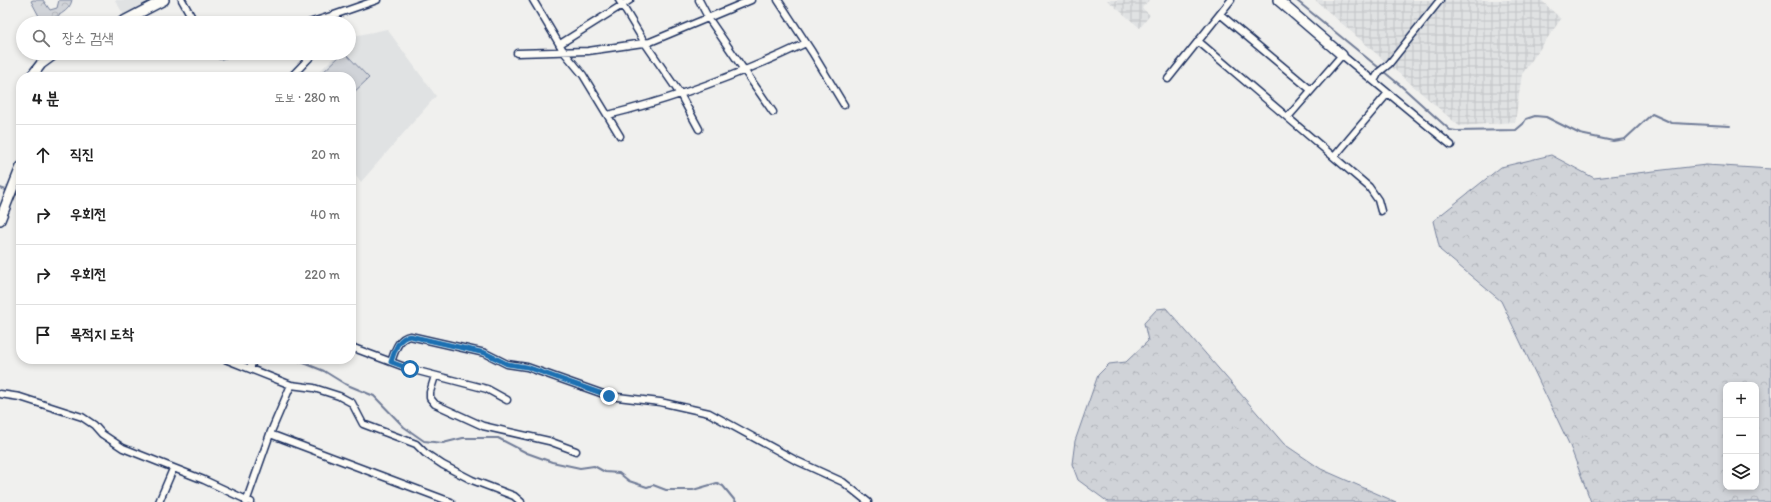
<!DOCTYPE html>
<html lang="ko">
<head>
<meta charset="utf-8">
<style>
	body { margin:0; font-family:Itim,"Poor Story",sans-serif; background:#f2f2f2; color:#222 }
	.controls { position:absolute; right:12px; bottom:12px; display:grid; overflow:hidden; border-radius:8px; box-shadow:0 2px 6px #0003 }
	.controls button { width:36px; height:36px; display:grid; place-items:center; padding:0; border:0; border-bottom:1px solid #e0e0e0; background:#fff; color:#222; font:20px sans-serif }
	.stop { position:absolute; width:12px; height:12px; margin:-9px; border:3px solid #1f6fb2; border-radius:50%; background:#fff }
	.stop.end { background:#1f6fb2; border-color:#fff; box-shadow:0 1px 4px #0008 }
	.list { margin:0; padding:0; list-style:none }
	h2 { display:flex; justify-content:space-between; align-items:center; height:52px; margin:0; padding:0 16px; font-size:17px }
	h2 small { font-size:13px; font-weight:400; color:#767676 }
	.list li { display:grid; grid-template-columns:26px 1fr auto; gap:12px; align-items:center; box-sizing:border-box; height:60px; padding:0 16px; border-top:1px solid #e0e0e0 }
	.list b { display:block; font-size:15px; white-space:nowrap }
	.list em { font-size:13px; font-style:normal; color:#767676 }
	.icon { flex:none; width:22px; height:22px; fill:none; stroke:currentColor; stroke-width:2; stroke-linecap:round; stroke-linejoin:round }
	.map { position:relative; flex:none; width:1771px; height:502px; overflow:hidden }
	.search { position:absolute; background:#fff; box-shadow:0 2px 6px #0003; left:16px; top:16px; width:340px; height:44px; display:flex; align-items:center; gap:10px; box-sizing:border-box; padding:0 14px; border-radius:22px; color:#767676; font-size:15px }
	.panel { position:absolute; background:#fff; box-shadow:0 2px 6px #0003; left:16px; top:72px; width:340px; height:292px; border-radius:16px }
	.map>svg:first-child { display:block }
	.built { fill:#e0e2e3 }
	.industrial { fill:url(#industrial-grid) }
	.grass { fill:#d0d3d8; stroke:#76819b }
	.forest { fill:url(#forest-crowns); stroke:#76819b; fill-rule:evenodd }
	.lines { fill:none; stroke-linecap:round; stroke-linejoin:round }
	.stream { stroke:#6f7b97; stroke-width:2 }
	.street-casing { stroke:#1b2f5e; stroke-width:9 }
	.secondary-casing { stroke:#1b2f5e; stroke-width:12 }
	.street { stroke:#fdfcf7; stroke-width:6 }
	.secondary { stroke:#fdfcf7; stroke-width:9 }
	.route { stroke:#1f6fb2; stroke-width:5 }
</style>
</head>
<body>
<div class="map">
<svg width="1771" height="502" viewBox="0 0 1771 502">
	<defs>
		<pattern id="industrial-grid" width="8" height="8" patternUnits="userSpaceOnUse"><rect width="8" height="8" fill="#e0e2e3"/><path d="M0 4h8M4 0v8" fill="none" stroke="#c0c2c5"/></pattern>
		<pattern id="forest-crowns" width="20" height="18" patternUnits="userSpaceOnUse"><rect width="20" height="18" fill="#d0d3d8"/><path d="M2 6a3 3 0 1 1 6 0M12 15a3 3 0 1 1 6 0" fill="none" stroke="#b2b5bc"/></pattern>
	</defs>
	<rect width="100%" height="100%" fill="#f0f0ee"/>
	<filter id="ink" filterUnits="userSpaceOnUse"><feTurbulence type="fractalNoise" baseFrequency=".025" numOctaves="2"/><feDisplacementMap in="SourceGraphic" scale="8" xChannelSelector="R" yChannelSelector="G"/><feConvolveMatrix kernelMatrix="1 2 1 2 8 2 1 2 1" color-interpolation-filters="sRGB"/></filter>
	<g filter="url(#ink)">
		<!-- built -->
		<path class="built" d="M 115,0 L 153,0 L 125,17 Z
			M 387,29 L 436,96 L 361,182 L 351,171 L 351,77 L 314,77 L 338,53 L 349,53 L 349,41 L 354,36 Z"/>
		<!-- industrial -->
		<path class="industrial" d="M 1107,0 L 1149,0 L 1142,8 L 1150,15 L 1140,28 Z
			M 1315,0 L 1541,0 L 1561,19 L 1522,74 L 1515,122 L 1459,126 Z"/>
		<!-- grass -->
		<path class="grass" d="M 343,53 L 345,53 L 369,78 L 351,95 L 351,77 L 318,77 Z"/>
		<!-- forest -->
		<path class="forest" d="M 33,0 L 43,0 L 50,10 L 57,8 L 59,0 L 72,0 C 70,12 55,17 45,22 L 40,18 L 31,1 Z
			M 1551,155 L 1594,178 L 1706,165 L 1771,169 L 1771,502 L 1591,502 L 1570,446 L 1501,301 L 1440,250 L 1433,221 L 1501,167 ZM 1726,385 L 1756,385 L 1756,487 L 1726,487 Z
			M 1166,308 L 1284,444 L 1321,469 L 1396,502 L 1108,502 L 1078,480 L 1072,464 L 1075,441 L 1098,375 L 1109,364 L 1126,362 L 1148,341 L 1144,323 L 1157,309 Z"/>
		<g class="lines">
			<!-- stream -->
			<path class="stream" d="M 1296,0 L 1400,85 L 1450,130 L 1456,131 L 1516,130 L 1523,124 L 1526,119 L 1535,116 L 1546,117 L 1580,134 L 1613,141 L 1625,139 L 1652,114 L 1672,123 L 1730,126
				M 0,188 L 9,191
				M 13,193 L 21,196
				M 294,359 L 324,371 L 345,384 L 374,396 L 404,427 L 424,441 L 443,443 L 463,438 L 498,438 L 527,453 L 552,462 L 580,468 L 594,466 L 605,472 L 619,473 L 629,481 L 647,487 L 653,485 L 666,490 L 693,490 L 717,483 L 723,486 L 736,502"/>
			<defs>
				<path id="street" d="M 182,0 L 195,23
					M 533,0 L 564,52 L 583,75 L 620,136
					M 619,0 L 645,43 L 680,94 L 699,129
					M 699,0 L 709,19 L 773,112
					M 778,0 L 812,52 L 844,105
					M 1220,14 L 1311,90
					M 331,16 L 377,0
					M 309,23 L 331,16 L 337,23
					M 1198,41 L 1369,187 L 1378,200 L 1381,211
					M 560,44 L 630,0
					M 215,53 L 220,55 L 229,53
					M 517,53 L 588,51 L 650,42 L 751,0
					M 291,77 L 314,53
					M 1168,79 L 1231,0
					M 1374,81 L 1379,72 L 1389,64 L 1440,0
					M 608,115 C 677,98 743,73 806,43
					M 1288,117 L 1342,55 L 1451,145
					M 1334,157 L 1388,93
					M 351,347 L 410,369 L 487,389 L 507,400
					M 225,359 L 291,385 L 314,388 L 339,396 L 352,403 L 363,424 L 416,444 L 425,453 L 443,465 L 472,480 L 514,496 L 521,502
					M 391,362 C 395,351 398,338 410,336 L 485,353 L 507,364 L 527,367 L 609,396 L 660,402 L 709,413 L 795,460 L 843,482 L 868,502
					M 250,368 L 254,359
					M 435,376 L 430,392 L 430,398 L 435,404 L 483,426 L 549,441 L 576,451
					M 0,394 L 20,397 L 82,417 L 94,425 L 102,434 L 123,448 L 204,480 L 251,502
					M 270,434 L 451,502
					M 159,502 L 173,469
					M 246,502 L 270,434 L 291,385"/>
				<path id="secondary" d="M 1278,0 L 1342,55
					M 120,23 L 164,0
					M 31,77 L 41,64 L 56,53
					M 0,220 L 21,167"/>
			</defs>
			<!-- street casing -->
			<use href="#street" class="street-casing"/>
			<!-- secondary casing -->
			<use href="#secondary" class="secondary-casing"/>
			<!-- street -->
			<use href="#street" class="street"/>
			<!-- secondary -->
			<use href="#secondary" class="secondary"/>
		</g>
	</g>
	<g class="lines" filter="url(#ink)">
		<!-- route -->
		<path class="route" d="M 410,369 L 391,362 C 395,351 397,338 410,336 L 485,353 L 507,364 L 527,367 L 609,396"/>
	</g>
</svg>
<div class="controls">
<button>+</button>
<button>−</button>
<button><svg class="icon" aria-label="layers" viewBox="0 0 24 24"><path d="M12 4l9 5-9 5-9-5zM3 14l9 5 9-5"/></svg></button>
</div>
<div class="stop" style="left:410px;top:369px"></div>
<div class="stop end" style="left:609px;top:396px"></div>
<div class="search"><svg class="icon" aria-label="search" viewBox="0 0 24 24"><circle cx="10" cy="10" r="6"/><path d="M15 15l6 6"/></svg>장소 검색</div>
<section class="panel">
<h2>4 분<small>도보 · 280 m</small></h2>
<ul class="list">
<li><svg class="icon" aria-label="ahead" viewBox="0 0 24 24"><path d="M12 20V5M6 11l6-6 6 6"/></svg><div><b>직진</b></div><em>20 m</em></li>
<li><svg class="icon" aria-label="right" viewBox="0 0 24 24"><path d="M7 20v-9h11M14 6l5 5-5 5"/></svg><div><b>우회전</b></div><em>40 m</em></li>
<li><svg class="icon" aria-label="right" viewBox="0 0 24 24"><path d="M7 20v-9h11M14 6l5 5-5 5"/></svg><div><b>우회전</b></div><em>220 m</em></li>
<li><svg class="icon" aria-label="arrive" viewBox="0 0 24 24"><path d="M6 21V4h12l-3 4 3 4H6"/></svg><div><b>목적지 도착</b></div></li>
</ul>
</section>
</div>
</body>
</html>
